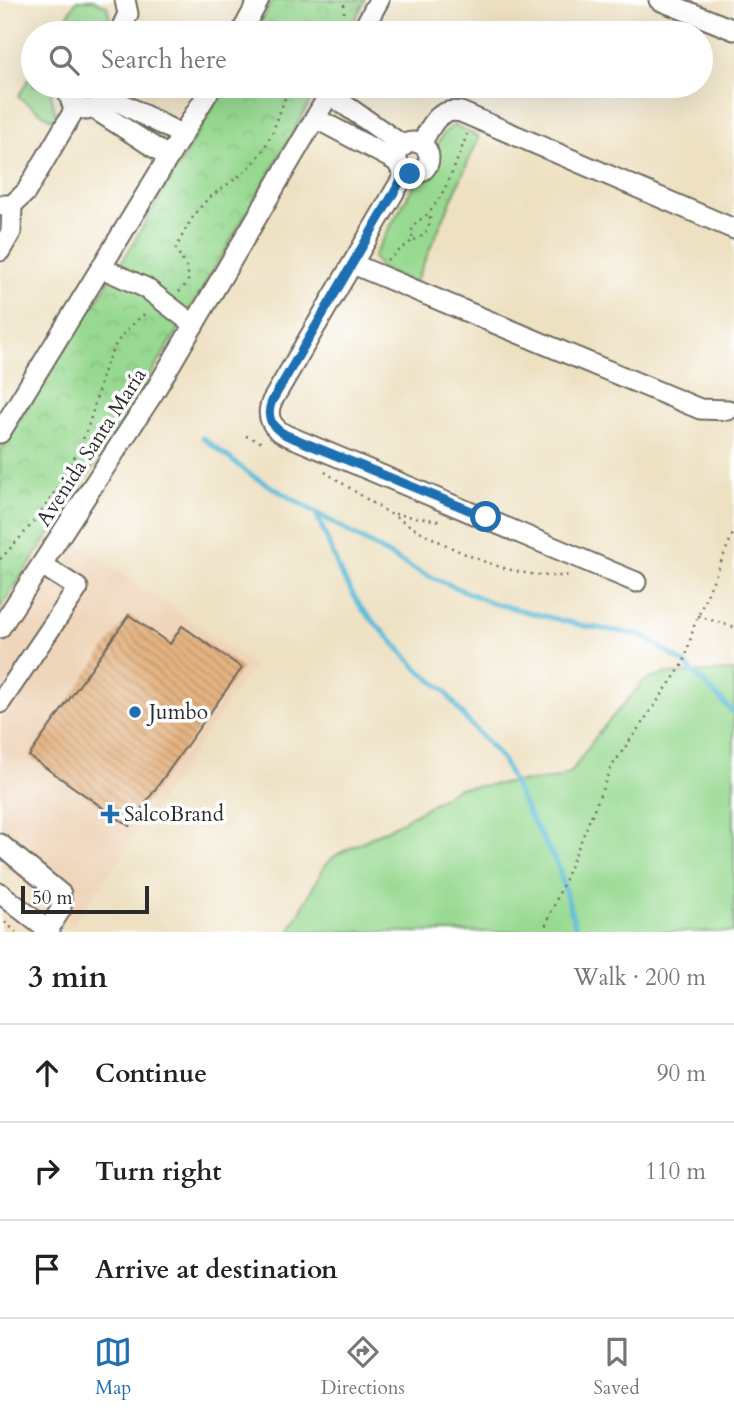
<!DOCTYPE html>
<html lang="en">
<head>
<meta charset="utf-8">
<style>
	body { margin:0; font-family:Cardo,serif; background:#f2f2f2; color:#222 }
	.scale { position:absolute; left:21px; bottom:18px; width:128px; box-sizing:border-box; padding-left:7px; border:4px solid #2b2b2b; border-top:0; font-size:19px; line-height:24px; white-space:nowrap; color:#2b2b2b; -webkit-text-stroke:5px #fff; paint-order:stroke }
	.stop { position:absolute; width:21px; height:21px; margin:-16px; border:5px solid #1f6fb2; border-radius:50%; background:#fff }
	.stop.end { background:#1f6fb2; border-color:#fff; box-shadow:0 2px 7px #0008 }
	.list { margin:0; padding:0; list-style:none }
	h2 { display:flex; justify-content:space-between; align-items:center; height:91px; margin:0; padding:0 28px; font-size:30px }
	h2 small { font-size:23px; font-weight:400; color:#767676 }
	.list li { display:grid; grid-template-columns:46px 1fr auto; gap:21px; align-items:center; box-sizing:border-box; height:98px; padding:0 28px; border-top:2px solid #e0e0e0 }
	.list b { display:block; font-size:26px; white-space:nowrap }
	.list em { font-size:23px; font-style:normal; color:#767676 }
	.icon { flex:none; width:38px; height:38px; fill:none; stroke:currentColor; stroke-width:2; stroke-linecap:round; stroke-linejoin:round }
	.map { position:relative; flex:none; width:734px; height:932px; overflow:hidden }
	.search { position:absolute; background:#fff; box-shadow:0 7px 28px #0002; left:21px; right:21px; top:21px; height:77px; display:flex; align-items:center; gap:18px; box-sizing:border-box; padding:0 24px; border-radius:38px; color:#767676; font-size:26px }
	.sheet { height:385px; background:#fff }
	nav { display:flex; justify-content:space-around; align-items:center; box-sizing:border-box; height:98px; border-top:2px solid #e0e0e0; background:#fff; font-size:19px; color:#767676 }
	nav a { display:grid; justify-items:center; gap:4px }
	nav .on { color:#1f6fb2 }
	.map>svg:first-child { display:block }
	.built { fill:#efd6bb }
	.grass { fill:#97d990; stroke:#61825e; stroke-width:2 }
	.park { fill:url(#park-crowns); stroke:#61825e; stroke-width:2 }
	.lines { fill:none; stroke-linecap:round; stroke-linejoin:round }
	.stream { stroke:#58bad7; stroke-width:5 }
	.building { fill:url(#building-back-hatch) }
	.minor-casing { stroke:#6f6b60; stroke-width:23 }
	.path { stroke:#6f6b60; stroke-width:2.5; stroke-dasharray:2 5; stroke-linecap:butt }
	.minor { stroke:#fff; stroke-width:19 }
	.route { stroke:#1f6fb2; stroke-width:9 }
	.poi-dot { fill:#1f6fb2; stroke:#fff; stroke-width:2.5 }
	.labels { text-anchor:middle; stroke-width:7; stroke-linejoin:round; paint-order:stroke }
	.street-label { font-size:21px; fill:#2b2b2b; stroke:#fff }
	.poi-label { font-size:21px; fill:#2b2b2b; stroke:#fff; text-anchor:start }
</style>
</head>
<body>
<div class="map">
<svg width="734" height="932" viewBox="0 0 734 932">
	<defs>
		<pattern id="park-crowns" width="20" height="18" patternUnits="userSpaceOnUse" patternTransform="scale(1.75)"><rect width="20" height="18" fill="#97d990"/><path d="M2 6a3 3 0 1 1 6 0M12 15a3 3 0 1 1 6 0" fill="none" stroke="#82ba7c"/></pattern>
		<pattern id="building-back-hatch" width="6" height="6" patternUnits="userSpaceOnUse" patternTransform="scale(1.75)"><rect width="6" height="6" fill="#e5b482"/><path d="M-1 5l2 2M0 0l6 6M5-1l2 2" fill="none" stroke="#ba936b"/></pattern>
	</defs>
	<rect width="100%" height="100%" fill="#fff"/>
	<filter id="ink" filterUnits="userSpaceOnUse"><feTurbulence type="fractalNoise" baseFrequency=".0143" numOctaves="2"/><feDisplacementMap in="SourceGraphic" scale="14" xChannelSelector="R" yChannelSelector="G"/><feConvolveMatrix kernelMatrix="1 2 1 2 8 2 1 2 1" color-interpolation-filters="sRGB"/></filter>
	<filter id="wash" filterUnits="userSpaceOnUse"><feTurbulence type="fractalNoise" baseFrequency=".00686" numOctaves="4" result="noise"/><feDisplacementMap in="SourceGraphic" scale="28" xChannelSelector="R" yChannelSelector="G"/><feGaussianBlur stdDeviation="1.57" result="paint"/><feColorMatrix in="noise" values="0 0 0 0 0 0 0 0 0 0 0 0 0 0 0 0 0 1.4 0 .05"/><feComposite in="paint" operator="in"/></filter>
	<g filter="url(#wash)">
		<rect width="100%" height="100%" fill="#eee1c2"/>
		<!-- built -->
		<path class="built" d="M 78,543 L 254,665 L 73,925 L 0,866 L 0,654 Z"/>
		<!-- grass -->
		<path class="grass" d="M 77,0 L 94,0 L 107,6 L 111,23 L 105,33 L 57,33 Z
			M 33,72 L 33,86 L 54,86 L 51,95 L 58,124 L 18,97 Z
			M 454,125 L 479,137 L 415,283 L 381,269 L 373,257 L 444,133 Z
			M 734,671 L 734,932 L 289,932 L 325,865 L 336,855 L 400,823 L 458,788 L 560,778 L 571,772 L 600,731 L 644,681 L 663,674 Z"/>
		<!-- park -->
		<path class="park" d="M 273,0 L 365,0 L 348,33 L 255,33 Z
			M 225,86 L 319,86 C 219,264 116,440 0,608 L 0,450 L 128,252 Z"/>
		<g class="lines">
			<!-- stream -->
			<path class="stream" d="M 203,438 L 251,475 L 415,570 L 492,603 L 584,626 L 642,635 L 684,663 L 734,713
				M 317,515 L 341,574 L 362,609 L 419,670 L 444,690 L 465,718 L 502,759 L 527,811 L 558,866 L 577,932"/>
		</g>
		<g id="blocks">
			<!-- building -->
			<path class="building" d="M 129,615 L 170,644 L 182,626 L 242,668 L 129,826 L 29,756 Z"/>
		</g>
	</g>
	<g filter="url(#ink)">
		<use href="#blocks" fill-opacity="0" stroke="#6f6b60" stroke-width="2"/>
		<g class="lines">
			<defs>
				<path id="minor" d="M 659,0 L 734,30
					M 119,33 L 128,14 L 125,0
					M 241,33 L 259,0
					M 361,33 L 379,0
					M 71,86 L 69,95 L 72,104 L 87,110
					M 102,93 L 182,135
					M 329,94 L 404,146
					M 93,108 L 169,157
					M 315,118 L 398,162
					M397 158a16 16 0 1 1 32 0a16 16 0 1 1-32 0Z
					M 421,144 C 431,127 437,107 461,112 L 734,229
					M 406,172 L 272,401 C 265,417 272,428 286,435 L 636,582
					M 0,205 L 12,205 L 26,192 L 76,107
					M 0,251 L 11,232 L 12,205
					M 355,265 L 700,409 L 728,410
					M 102,268 L 146,288 L 194,325
					M 0,433 L 212,86
					M 0,628 L 156,389 L 334,86
					M 0,703 L 78,588 L 42,565
					M 0,844 L 61,894 L 61,909 L 48,930
					M 0,893 L 50,932"/>
			</defs>
			<!-- minor casing -->
			<use href="#minor" class="minor-casing"/>
			<!-- path -->
			<path class="path" d="M 339,33 L 344,21 L 344,0
				M 414,240 C 427,235 431,226 430,213
				M 387,260 L 413,240 C 408,221 422,222 431,210 C 449,187 457,160 467,134
				M 179,292 L 188,282 L 188,270 L 176,249 C 183,233 192,216 204,203 C 218,188 239,180 254,162 C 274,139 278,113 290,86
				M 246,436 L 265,444
				M 325,472 C 392,515 490,585 572,575
				M 395,514 L 440,521
				M 0,559 C 36,523 64,484 84,437 C 106,383 95,352 147,312
				M 698,616 L 734,627
				M 5,922 L 16,932
				M 543,932 L 612,766 L 684,663 L 694,626 L 734,531"/>
			<!-- minor -->
			<use href="#minor" class="minor"/>
		</g>
	</g>
	<g class="lines" filter="url(#ink)">
		<!-- route -->
		<path class="route" d="M 410,174 L 406,172 L 272,401 C 265,417 272,428 286,435 L 486,517"/>
	</g>
	<!-- markers -->
	<g class="poi-dot">
		<circle cx="135" cy="712" r="7"/>
		<path d="M106.5 803.5h7v7h7v7h-7v7h-7v-7h-7v-7h7z"/>
	</g>
	<g class="labels">
		<!-- street labels -->
		<g class="street-label">
			<text transform="translate(91 447) rotate(-57)" y="7">Avenida Santa María</text>
		</g>
		<!-- poi labels -->
		<g class="poi-label">
			<text x="149" y="719">Jumbo</text>
			<text x="124" y="821">SalcoBrand</text>
		</g>
	</g>
</svg>
<div class="scale">50 m</div>
<div class="stop" style="left:486px;top:517px"></div>
<div class="stop end" style="left:410px;top:174px"></div>
<div class="search"><svg class="icon" aria-label="search" viewBox="0 0 24 24"><circle cx="10" cy="10" r="6"/><path d="M15 15l6 6"/></svg>Search here</div>
</div>
<section class="sheet">
<h2>3 min<small>Walk · 200 m</small></h2>
<ul class="list">
<li><svg class="icon" aria-label="ahead" viewBox="0 0 24 24"><path d="M12 20V5M6 11l6-6 6 6"/></svg><div><b>Continue</b></div><em>90 m</em></li>
<li><svg class="icon" aria-label="right" viewBox="0 0 24 24"><path d="M7 20v-9h11M14 6l5 5-5 5"/></svg><div><b>Turn right</b></div><em>110 m</em></li>
<li><svg class="icon" aria-label="arrive" viewBox="0 0 24 24"><path d="M6 21V4h12l-3 4 3 4H6"/></svg><div><b>Arrive at destination</b></div></li>
</ul>
</section>
<nav>
<a class="on"><svg class="icon" aria-label="map" viewBox="0 0 24 24"><path d="M3 6l6-2 6 2 6-2v14l-6 2-6-2-6 2zM9 4v14M15 6v14"/></svg>Map</a>
<a><svg class="icon" aria-label="directions" viewBox="0 0 24 24"><path d="M12 3l9 9-9 9-9-9zM9 14v-3h6M13 9l2 2-2 2"/></svg>Directions</a>
<a><svg class="icon" aria-label="saved" viewBox="0 0 24 24"><path d="M7 4h10v16l-5-4-5 4z"/></svg>Saved</a>
</nav>
</body>
</html>
